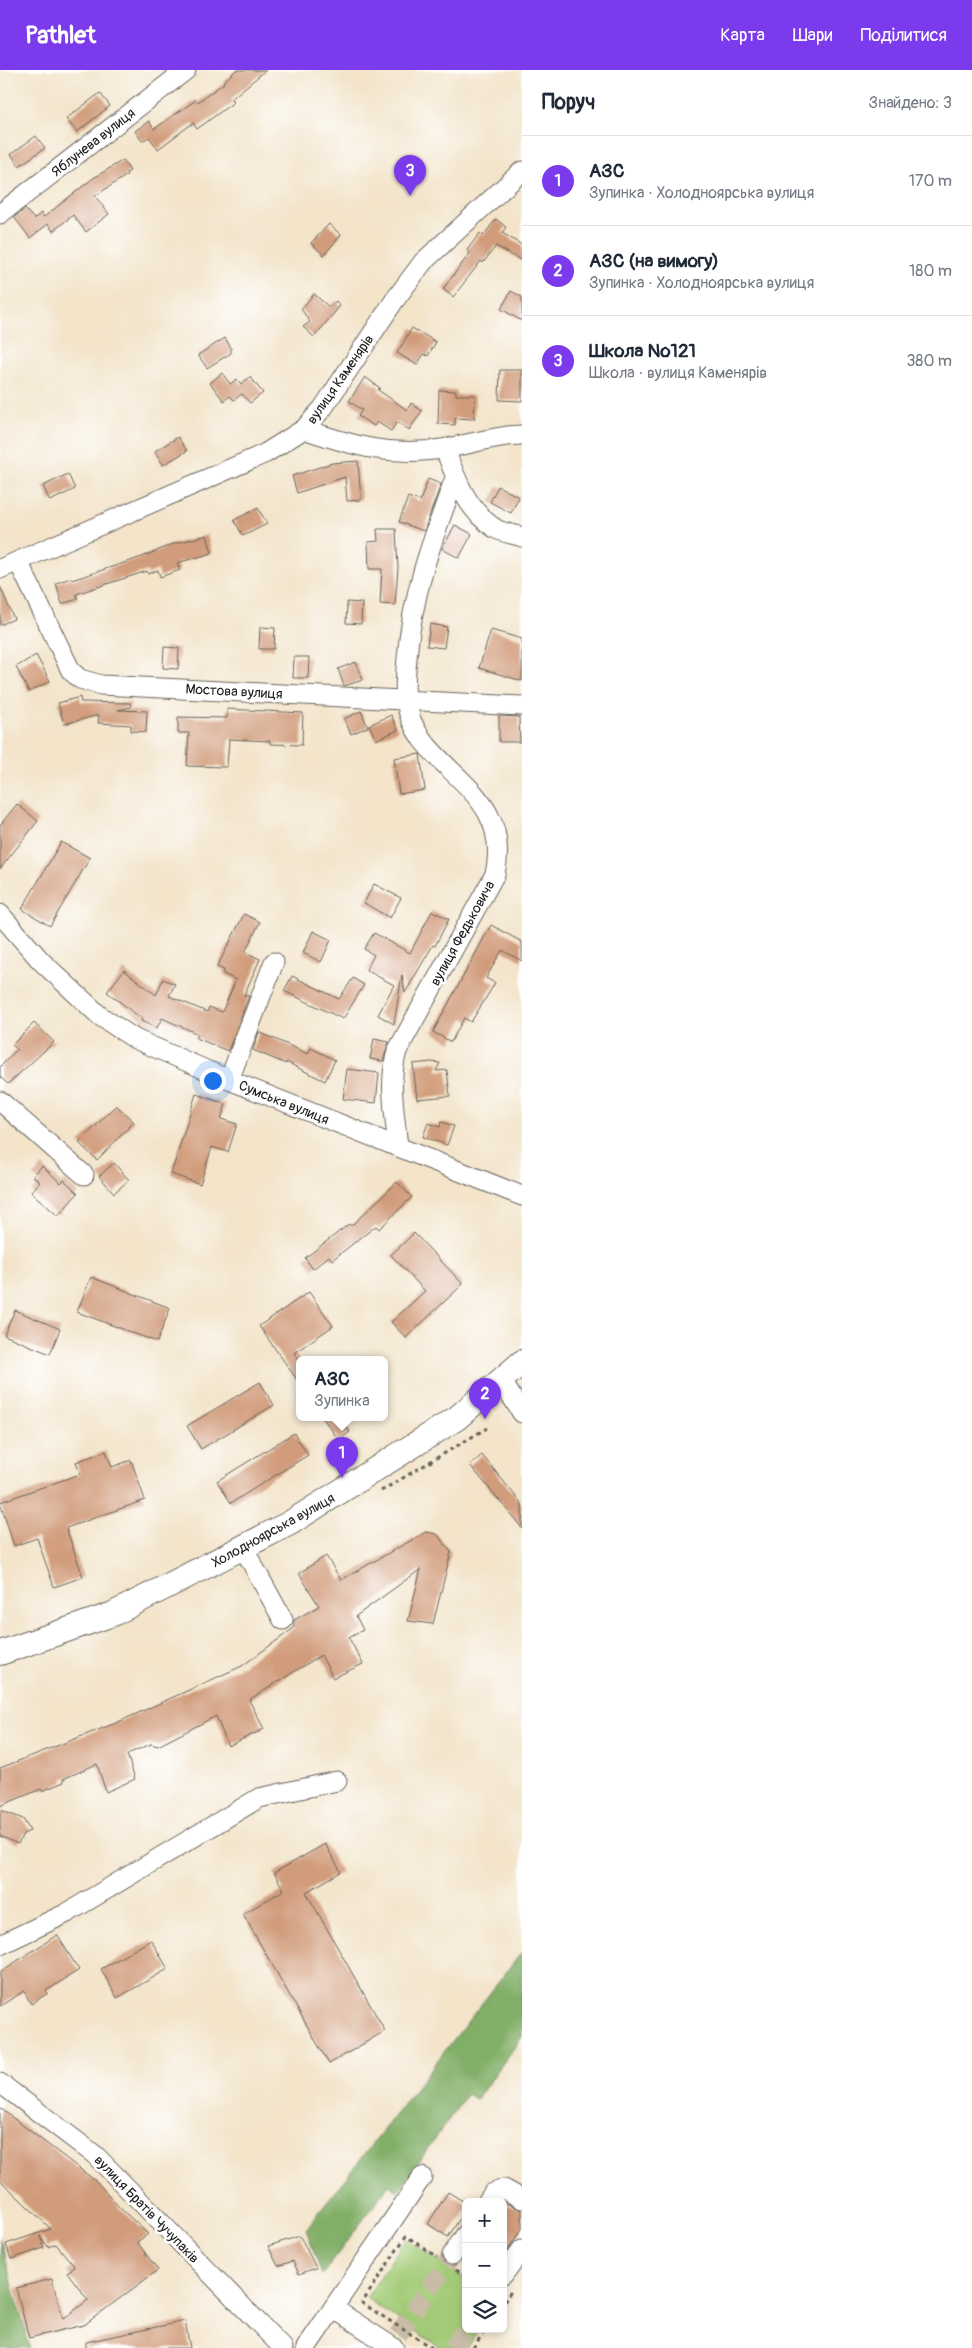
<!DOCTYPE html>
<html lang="uk">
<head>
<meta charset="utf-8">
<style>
	body { margin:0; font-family:Pangolin,sans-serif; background:#f2f2f3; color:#1f2937 }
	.controls { position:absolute; right:15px; bottom:15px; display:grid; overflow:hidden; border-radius:8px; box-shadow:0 2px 8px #0003 }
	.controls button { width:45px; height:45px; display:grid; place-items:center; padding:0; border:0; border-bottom:1px solid #e0e1e3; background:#fff; color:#1f2937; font:25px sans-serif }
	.you { position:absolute; left:212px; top:1010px; width:18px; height:18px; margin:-12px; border:4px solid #fff; border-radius:50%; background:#1a73e8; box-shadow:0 0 0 8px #1a73e833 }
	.badge { display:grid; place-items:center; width:32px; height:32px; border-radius:50%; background:#7c3aed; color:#fff; font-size:16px; font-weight:700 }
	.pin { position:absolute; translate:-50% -41px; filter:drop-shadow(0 1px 2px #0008) }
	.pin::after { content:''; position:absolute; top:26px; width:18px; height:15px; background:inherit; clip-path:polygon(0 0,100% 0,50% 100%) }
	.popup { position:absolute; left:296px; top:1286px; width:92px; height:65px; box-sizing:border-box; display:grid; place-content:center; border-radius:8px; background:#fff; filter:drop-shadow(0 1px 4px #0005); font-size:16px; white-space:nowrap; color:#747a83 }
	.popup b { font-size:19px; color:#1f2937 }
	.popup::after { content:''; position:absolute; left:50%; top:100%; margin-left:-10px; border:10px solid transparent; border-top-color:#fff }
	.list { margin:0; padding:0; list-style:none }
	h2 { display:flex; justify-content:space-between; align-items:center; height:65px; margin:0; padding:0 20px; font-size:21px }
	h2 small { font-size:16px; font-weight:400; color:#747a83 }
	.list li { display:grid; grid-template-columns:32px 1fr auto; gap:15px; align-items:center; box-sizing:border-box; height:90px; padding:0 20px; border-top:1px solid #e0e1e3 }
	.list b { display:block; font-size:19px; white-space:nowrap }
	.list p { margin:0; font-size:16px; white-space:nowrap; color:#747a83 }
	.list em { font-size:16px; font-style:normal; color:#747a83 }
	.icon { flex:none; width:28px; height:28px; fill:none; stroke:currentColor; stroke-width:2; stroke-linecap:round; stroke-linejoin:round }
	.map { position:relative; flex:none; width:522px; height:2278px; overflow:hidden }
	header { display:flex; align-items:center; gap:30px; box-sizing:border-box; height:70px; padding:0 25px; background:#7c3aed; color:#fff }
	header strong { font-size:24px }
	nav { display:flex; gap:28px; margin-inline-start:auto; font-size:18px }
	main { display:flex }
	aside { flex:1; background:#fff }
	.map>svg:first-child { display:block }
	.green { fill:#a3cb77; stroke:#60744a }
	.forest { fill:#82af68; stroke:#4f6642 }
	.building { fill:#d19c7c }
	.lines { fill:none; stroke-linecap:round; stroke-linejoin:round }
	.minor-tunnel { stroke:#c8bca7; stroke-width:19; stroke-dasharray:19 9; stroke-linecap:butt }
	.minor-casing { stroke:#676259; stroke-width:21 }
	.major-casing { stroke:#676259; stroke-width:26 }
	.path { stroke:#676259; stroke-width:3; stroke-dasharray:4 4; stroke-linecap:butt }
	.minor { stroke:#fff; stroke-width:19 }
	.major { stroke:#fff; stroke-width:24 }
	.labels { text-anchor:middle; stroke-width:5; stroke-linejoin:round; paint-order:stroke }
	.street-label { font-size:14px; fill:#1c1c1c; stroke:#fff }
</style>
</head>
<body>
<header>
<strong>Pathlet</strong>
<nav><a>Карта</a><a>Шари</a><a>Поділитися</a></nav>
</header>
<main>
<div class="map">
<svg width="522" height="2278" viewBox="0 0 522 2278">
	<rect width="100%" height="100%" fill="#fff"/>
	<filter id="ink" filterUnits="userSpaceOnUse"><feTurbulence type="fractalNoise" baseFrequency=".02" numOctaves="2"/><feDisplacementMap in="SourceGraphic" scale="10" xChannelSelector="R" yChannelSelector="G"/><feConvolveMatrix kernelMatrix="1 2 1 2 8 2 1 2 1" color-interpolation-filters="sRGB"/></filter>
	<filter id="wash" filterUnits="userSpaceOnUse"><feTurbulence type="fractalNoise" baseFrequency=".0096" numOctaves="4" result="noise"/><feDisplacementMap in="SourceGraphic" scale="20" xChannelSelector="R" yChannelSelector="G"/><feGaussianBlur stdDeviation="1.12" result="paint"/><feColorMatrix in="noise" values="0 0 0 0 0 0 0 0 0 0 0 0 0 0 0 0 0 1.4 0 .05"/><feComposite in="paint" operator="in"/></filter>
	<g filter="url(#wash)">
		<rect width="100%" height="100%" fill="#f3e4ca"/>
		<!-- green -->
		<path class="green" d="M 406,2169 L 466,2209 L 466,2259 L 479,2259 L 466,2278 L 441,2278 L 366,2228 Z"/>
		<!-- forest -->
		<path class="forest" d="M 522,1882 L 522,1967 L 476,2030 L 467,2024 L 398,2121 L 389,2115 L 322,2205 L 306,2159 Z
			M 0,2169 L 30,2278 L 0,2278 Z"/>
		<g id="blocks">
			<!-- building -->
			<path class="building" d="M 236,0 L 266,0 L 231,29 L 234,32 L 197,59 L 193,53 L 158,79 L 149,67 L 142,71 L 135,61 L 149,51 L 154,59 L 196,30 L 198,32 L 224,13 L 223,12 Z
				M 100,23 L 110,36 L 77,62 L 66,49 Z
				M 36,66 L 45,78 L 19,96 L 11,84 Z
				M 123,90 L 130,101 L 126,103 L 127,105 L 95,126 L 109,144 L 86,162 L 73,145 L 53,161 L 48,154 L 30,168 L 14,147 L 25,139 L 34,149 L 41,143 L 44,147 L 92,109 Z
				M 496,149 L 506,157 L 502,163 L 522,175 L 522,191 L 496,176 L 483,193 L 481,191 L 453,227 L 443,219 L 470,183 L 467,180 L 480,163 L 483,166 Z
				M 329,154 L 341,165 L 324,185 L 311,173 Z
				M 511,221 L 522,227 L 522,251 L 501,239 Z
				M 314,224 L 329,237 L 336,231 L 340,236 L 314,267 L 303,257 L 310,252 L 301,239 Z
				M 412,258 L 436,272 L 428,286 L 424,284 L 417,295 L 397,283 Z
				M 225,268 L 231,278 L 231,283 L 207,298 L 198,285 Z
				M 500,300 L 522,300 L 522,331 L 499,330 Z
				M 222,303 L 230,314 L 237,309 L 241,314 L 250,307 L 263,323 L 250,333 L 242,324 L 234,330 L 230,326 L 224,331 L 210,313 Z
				M 365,307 L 380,318 L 378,320 L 407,340 L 411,333 L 422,341 L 409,360 L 397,352 L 391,361 L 377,352 L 374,356 L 358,346 L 362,340 L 349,331 Z
				M 439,320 L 456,321 L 456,325 L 475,325 L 474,349 L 455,348 L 455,355 L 438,354 Z
				M 178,367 L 187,381 L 163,395 L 155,381 Z
				M 358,391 L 361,430 L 347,431 L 345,407 L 297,423 L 292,406 L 332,393 Z
				M 68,404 L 75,419 L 50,431 L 43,416 Z
				M 428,409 L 441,414 L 424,461 L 399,452 L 408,427 L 420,431 Z
				M 498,416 L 519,427 L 511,443 L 490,432 Z
				M 258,438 L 267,454 L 243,466 L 234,450 Z
				M 455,455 L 472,464 L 459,488 L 442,479 Z
				M 377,459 L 396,459 L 398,498 L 395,535 L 380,534 L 382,499 L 369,499 L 368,472 L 378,471 Z
				M 207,465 L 212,483 L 177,493 L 180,500 L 160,507 L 158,500 L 148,504 L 147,501 L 76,524 L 78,529 L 62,534 L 56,513 L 71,508 L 72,510 L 142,487 L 173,474 Z
				M 0,516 L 14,549 L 0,555 Z
				M 347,532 L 362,533 L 361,554 L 346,553 Z
				M 430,554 L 447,557 L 444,578 L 427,576 Z
				M 260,557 L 275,558 L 274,579 L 259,579 Z
				M 491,560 L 522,569 L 522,611 L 479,598 Z
				M 164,577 L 179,578 L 178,599 L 163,598 Z
				M 36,585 L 50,611 L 29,622 L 16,597 Z
				M 294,587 L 309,587 L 308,608 L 293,608 Z
				M 356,592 L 363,610 L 344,616 L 338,599 Z
				M 80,627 L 81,632 L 130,633 L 131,637 L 118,640 L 147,641 L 146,662 L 131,661 L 131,655 L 98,653 L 99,645 L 64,654 L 58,633 Z
				M 227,639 L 303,643 L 302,675 L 270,674 L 270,671 L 229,669 L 227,697 L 187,696 L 189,663 L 178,663 L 178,647 L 227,648 Z
				M 361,641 L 368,657 L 351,664 L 344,649 Z
				M 391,645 L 398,660 L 376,670 L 369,655 Z
				M 499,646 L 519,647 L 520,672 L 499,672 Z
				M 420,684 L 425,720 L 399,724 L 394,688 Z
				M 17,734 L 38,751 L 0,799 L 0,755 Z
				M 61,772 L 90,788 L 50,856 L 22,839 Z
				M 374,814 L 401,828 L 390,848 L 364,833 Z
				M 432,841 L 449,849 L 435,876 L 433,875 L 405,923 L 402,905 L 394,954 L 378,945 L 394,915 L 366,900 L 374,885 L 364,879 L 374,863 L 410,883 Z
				M 244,844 L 260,852 L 245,882 L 260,889 L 244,925 L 249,926 L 228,981 L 196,968 L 198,964 L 162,948 L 157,958 L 141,951 L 142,949 L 107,922 L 124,900 L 156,925 L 163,909 L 175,914 L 169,926 L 207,942 L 209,937 L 222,942 L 236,910 L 223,904 L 224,900 L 217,897 Z
				M 491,855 L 522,872 L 522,891 L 502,880 L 486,908 L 495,913 L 471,952 L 464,948 L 451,972 L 433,962 Z
				M 313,861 L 331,870 L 321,892 L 303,883 Z
				M 292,906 L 339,929 L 353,908 L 364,915 L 343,949 L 284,921 Z
				M 34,953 L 54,972 L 8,1014 L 0,1007 L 0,997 L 17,979 L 12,975 Z
				M 259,962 L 308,984 L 311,978 L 335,990 L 325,1011 L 286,992 L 286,994 L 253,980 Z
				M 374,969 L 389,972 L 383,991 L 370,989 Z
				M 431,992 L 440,993 L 436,1001 L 447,1000 L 450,1026 L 417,1029 L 413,994 Z
				M 347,999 L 379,1003 L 376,1033 L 343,1029 Z
				M 196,1024 L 226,1034 L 221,1049 L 237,1054 L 228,1082 L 212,1077 L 200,1114 L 171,1104 Z
				M 116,1035 L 134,1052 L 97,1090 L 79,1073 Z
				M 441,1052 L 454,1056 L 447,1075 L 423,1067 L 428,1053 L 440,1057 Z
				M 114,1093 L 129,1110 L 114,1123 L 99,1106 Z
				M 42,1096 L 61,1113 L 64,1110 L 78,1123 L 58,1146 L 31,1122 L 40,1112 L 33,1106 Z
				M 397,1112 L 412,1127 L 379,1159 L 376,1156 L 332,1190 L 329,1186 L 313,1199 L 305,1188 L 349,1154 L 351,1156 Z
				M 414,1163 L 463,1214 L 406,1268 L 391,1252 L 425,1221 L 391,1185 Z
				M 91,1207 L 170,1238 L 157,1272 L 77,1242 Z
				M 309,1222 L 333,1256 L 294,1283 L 300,1290 L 300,1314 L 259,1256 Z
				M 15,1240 L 60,1259 L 50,1284 L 4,1265 Z
				M 260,1312 L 274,1335 L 201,1379 L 187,1356 Z
				M 322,1347 L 339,1347 L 350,1362 L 339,1370 Z
				M 294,1363 L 308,1385 L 231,1433 L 217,1411 Z
				M 106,1381 L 112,1397 L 131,1390 L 145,1430 L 66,1458 L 83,1507 L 54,1517 L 37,1468 L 14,1476 L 0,1432 L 80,1404 L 76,1392 Z
				M 482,1385 L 522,1434 L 522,1458 L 470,1395 Z
				M 426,1462 L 437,1464 L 451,1482 L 433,1554 L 408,1551 L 421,1499 L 356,1546 L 363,1560 L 349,1568 L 363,1594 L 333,1608 L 321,1585 L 249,1630 L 264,1659 L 228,1676 L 216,1646 L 158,1676 L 151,1674 L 127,1684 L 135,1709 L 106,1722 L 97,1694 L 63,1709 L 64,1712 L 42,1721 L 41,1719 L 0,1736 L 0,1698 L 116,1653 L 242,1596 L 294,1558 L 294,1550 L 319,1536 L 299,1503 L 326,1486 L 341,1510 Z
				M 0,1740 L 23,1749 L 30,1761 L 23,1764 L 18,1774 L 0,1766 Z
				M 325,1774 L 341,1802 L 306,1822 L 385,1961 L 329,1994 L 243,1844 L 284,1820 L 274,1803 Z
				M 57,1865 L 79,1900 L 46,1921 L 48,1923 L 31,1934 L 24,1921 L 0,1936 L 0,1902 Z
				M 151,1870 L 168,1899 L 117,1928 L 101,1899 Z
				M 0,2038 L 97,2112 L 120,2138 L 148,2164 L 137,2172 L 158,2200 L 84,2255 L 29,2268 L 16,2218 L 52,2209 L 63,2249 L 88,2230 L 67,2202 L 75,2197 L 56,2174 L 48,2177 L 40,2166 L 44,2178 L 11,2189 L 6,2174 L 51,2159 L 0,2110 Z
				M 448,2122 L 466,2133 L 466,2139 L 448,2167 L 428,2154 Z
				M 503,2132 L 522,2140 L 522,2159 L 503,2186 Z
				M 300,2166 L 316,2198 L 299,2204 L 293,2191 L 278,2196 L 268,2176 Z
				M 185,2251 L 190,2278 L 86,2278 L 86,2272 Z"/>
		</g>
	</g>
	<g filter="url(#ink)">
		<use href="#blocks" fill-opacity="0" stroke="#676259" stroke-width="1"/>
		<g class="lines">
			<!-- minor-tunnel -->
			<path class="minor-tunnel" d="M 398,2265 L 452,2185
				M 453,2278 L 466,2259"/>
			<defs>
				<path id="minor" d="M 0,144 L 186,0
					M 304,359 C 353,376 394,388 447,378 C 472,374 496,365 522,365
					M 445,379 C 456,409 467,441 496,459 C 503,463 514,464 522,467
					M 18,491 L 71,601 L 80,609 L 101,615 L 522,636
					M 0,499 L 266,383 L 304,359 L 323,338 L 394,231 L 423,192 L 522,101
					M 0,844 L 41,891 L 100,946 L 135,969 L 229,1010 L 522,1126
					M 229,1010 L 274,892
					M 0,1031 L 84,1105
					M 398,1077 C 395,1044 388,1013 397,981 L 495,804 C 515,714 414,701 406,630 C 404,616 406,601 407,588 C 412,523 433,468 455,408
					M 501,1310 L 522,1343
					M 244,1479 L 283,1550
					M 0,1875 L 67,1843 L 259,1728 L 337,1711
					M 0,2013 L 95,2085 L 283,2278
					M 487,2132 L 493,2123 L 504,2119 L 522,2129
					M 452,2185 L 466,2164
					M 503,2205 L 522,2179
					M 333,2238 L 394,2278
					M 306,2278 L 422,2107"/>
				<path id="major" d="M 0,1583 L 113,1544 L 290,1453 L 457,1348 L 522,1292"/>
			</defs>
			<!-- minor casing -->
			<use href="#minor" class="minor-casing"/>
			<!-- major casing -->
			<use href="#major" class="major-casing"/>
			<!-- path -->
			<path class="path" d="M 381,1421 L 487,1358
				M 456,2200 L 466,2206
				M 504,2232 L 512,2220
				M 432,2278 L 362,2233 L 406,2166 L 437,2187
				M 473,2278 L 486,2259"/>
			<!-- minor -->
			<use href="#minor" class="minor"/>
			<!-- major -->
			<use href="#major" class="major"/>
		</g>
	</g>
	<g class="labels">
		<!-- street labels -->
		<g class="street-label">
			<text transform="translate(93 72) rotate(-38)" y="5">Яблунева вулиця</text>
			<text transform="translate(340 309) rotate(-55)" y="5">вулиця Каменярів</text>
			<text transform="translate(234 621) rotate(3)" y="5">Мостова вулиця</text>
			<text transform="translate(462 863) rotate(-61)" y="5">вулиця Федьковича</text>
			<text transform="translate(284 1032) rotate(22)" y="5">Сумська вулиця</text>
			<text transform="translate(273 1460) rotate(-29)" y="5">Холодноярська вулиця</text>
			<text transform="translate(147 2139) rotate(46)" y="5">вулиця Братів Чучупаків</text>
		</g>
	</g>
</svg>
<div class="controls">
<button>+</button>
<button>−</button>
<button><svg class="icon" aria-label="layers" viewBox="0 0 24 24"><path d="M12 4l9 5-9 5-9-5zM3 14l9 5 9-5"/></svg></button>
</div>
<div class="you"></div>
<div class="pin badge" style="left:342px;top:1408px">1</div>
<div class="popup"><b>АЗС</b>Зупинка</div>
<div class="pin badge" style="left:485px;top:1349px">2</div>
<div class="pin badge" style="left:410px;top:126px">3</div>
</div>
<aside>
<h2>Поруч<small>Знайдено: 3</small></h2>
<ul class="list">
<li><span class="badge">1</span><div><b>АЗС</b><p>Зупинка · Холодноярська вулиця</p></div><em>170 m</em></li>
<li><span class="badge">2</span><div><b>АЗС (на вимогу)</b><p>Зупинка · Холодноярська вулиця</p></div><em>180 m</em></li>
<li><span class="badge">3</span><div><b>Школа №121</b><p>Школа · вулиця Каменярів</p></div><em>380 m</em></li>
</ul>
</aside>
</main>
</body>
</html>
